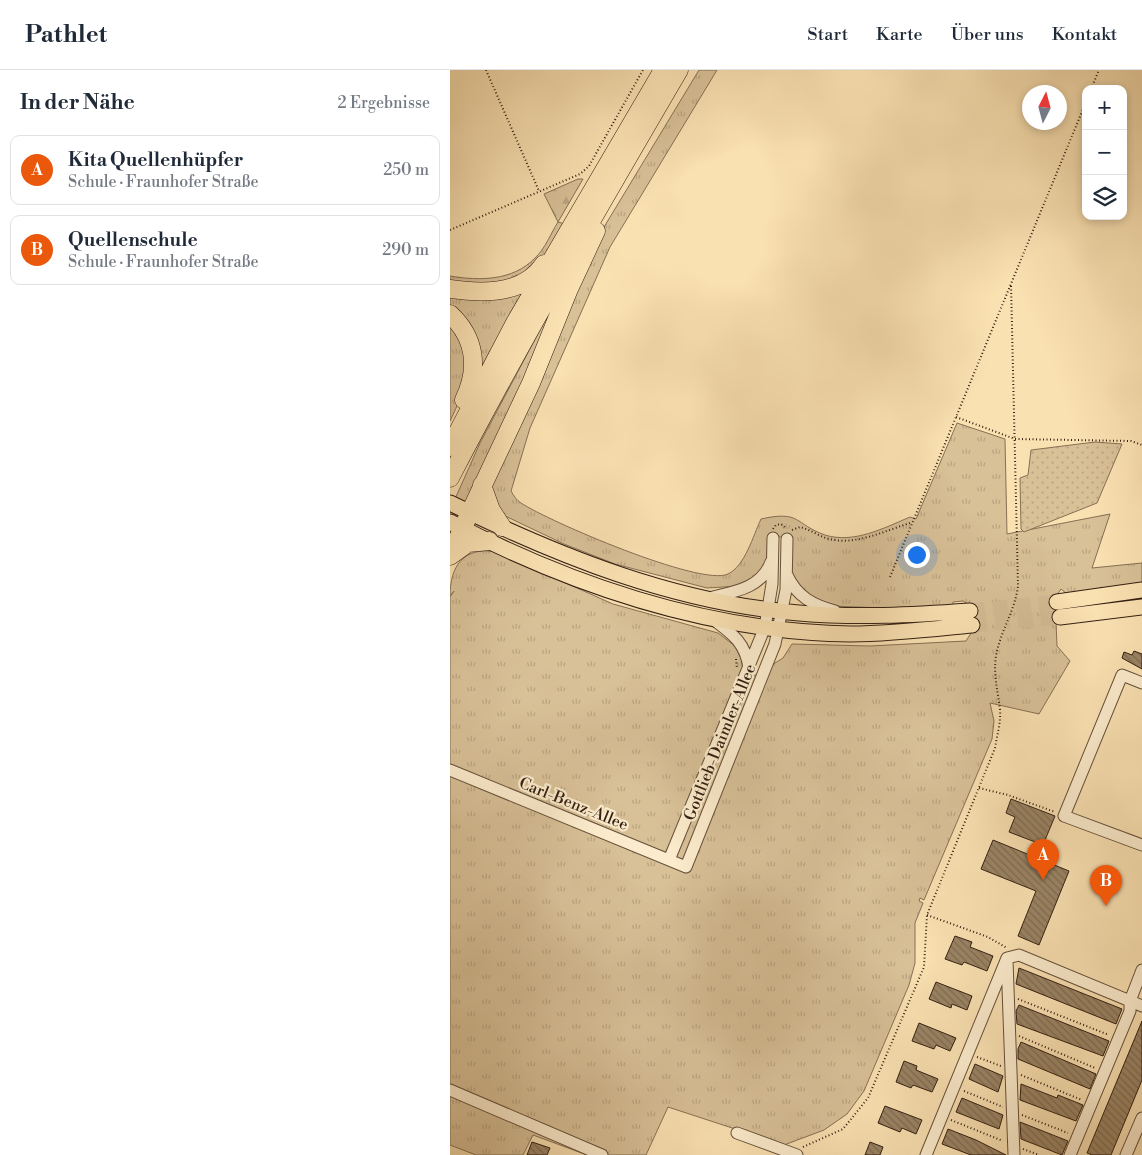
<!DOCTYPE html>
<html lang="de">
<head>
<meta charset="utf-8">
<style>
	body { margin:0; font-family:"Libre Bodoni",serif; background:#f2f2f3; color:#1f2937 }
	.controls { position:absolute; right:15px; top:15px; display:grid; overflow:hidden; border-radius:10px; box-shadow:0 2px 8px #0003 }
	.controls button { width:45px; height:45px; display:grid; place-items:center; padding:0; border:0; border-bottom:1px solid #e0e1e3; background:#fff; color:#1f2937; font:25px sans-serif }
	.compass { position:absolute; left:572px; top:15px; width:45px; height:45px; border-radius:50%; background:#fff; box-shadow:0 2px 8px #0003; rotate:6deg }
	.you { position:absolute; left:466px; top:484px; width:18px; height:18px; margin:-12px; border:4px solid #fff; border-radius:50%; background:#1a73e8; box-shadow:0 0 0 8px #1a73e833 }
	.badge { display:grid; place-items:center; width:32px; height:32px; border-radius:50%; background:#ea580c; color:#fff; font-size:16px; font-weight:700 }
	.pin { position:absolute; translate:-50% -41px; filter:drop-shadow(0 1px 2px #0008) }
	.pin::after { content:''; position:absolute; top:26px; width:18px; height:15px; background:inherit; clip-path:polygon(0 0,100% 0,50% 100%) }
	.list { margin:0; padding:0; list-style:none }
	h2 { display:flex; justify-content:space-between; align-items:center; height:65px; margin:0; padding:0 20px; font-size:21px }
	h2 small { font-size:16px; font-weight:400; color:#747a83 }
	.list li { display:grid; grid-template-columns:32px 1fr auto; gap:15px; align-items:center; box-sizing:border-box; height:70px; margin:0 10px 10px; padding:0 10px; border:1px solid #e0e1e3; border-radius:10px }
	.list b { display:block; font-size:19px; white-space:nowrap }
	.list p { margin:0; font-size:16px; white-space:nowrap; color:#747a83 }
	.list em { font-size:16px; font-style:normal; color:#747a83 }
	.icon { flex:none; width:28px; height:28px; fill:none; stroke:currentColor; stroke-width:2; stroke-linecap:round; stroke-linejoin:round }
	.map { position:relative; flex:none; width:692px; height:1085px; overflow:hidden }
	header { display:flex; align-items:center; gap:30px; box-sizing:border-box; height:70px; padding:0 25px; background:#fff; border-bottom:1px solid #e0e1e3 }
	header strong { font-size:24px }
	nav { display:flex; gap:28px; margin-inline-start:auto; font-size:18px }
	main { display:flex }
	aside { flex:1; background:#fff }
	.map>svg:first-child { display:block }
	.grass { fill:url(#grass-tufts); stroke:#867054 }
	.forest { fill:url(#forest-firs); stroke:#867054 }
	.park { fill:url(#park-dots); stroke:#867054 }
	.building { fill:url(#building-back-hatch); stroke:#331f12 }
	.lines { fill:none; stroke-linecap:round; stroke-linejoin:round }
	.major-tunnel { stroke:#d2ba92; stroke-width:15; stroke-dasharray:15 8; stroke-linecap:butt }
	.minor-casing { stroke:#65503a; stroke-width:13 }
	.major-casing { stroke:#331f12; stroke-width:17 }
	.highway-casing { stroke:#331f12; stroke-width:19 }
	.path { stroke:#331f12; stroke-width:2; stroke-dasharray:1 2.5; stroke-linecap:butt }
	.minor { stroke:#fceccd; stroke-width:11 }
	.major { stroke:#fae1b2; stroke-width:15 }
	.highway { stroke:#fae1b2; stroke-width:18 }
	.labels { text-anchor:middle; stroke-width:4.5; stroke-linejoin:round; paint-order:stroke }
	.street-label { font-size:16px; fill:#331f12; stroke:#fceccd }
</style>
</head>
<body>
<header>
<strong>Pathlet</strong>
<nav><a>Start</a><a>Karte</a><a>Über uns</a><a>Kontakt</a></nav>
</header>
<main>
<aside>
<h2>In der Nähe<small>2 Ergebnisse</small></h2>
<ul class="list">
<li><span class="badge">A</span><div><b>Kita Quellenhüpfer</b><p>Schule · Fraunhofer Straße</p></div><em>250 m</em></li>
<li><span class="badge">B</span><div><b>Quellenschule</b><p>Schule · Fraunhofer Straße</p></div><em>290 m</em></li>
</ul>
</aside>
<div class="map">
<svg width="692" height="1085" viewBox="0 0 692 1085">
	<defs>
		<pattern id="grass-tufts" width="24" height="20" patternUnits="userSpaceOnUse" patternTransform="scale(1.25)"><rect width="24" height="20" fill="#d8c097"/><path d="M3 7l-1-3M5 7V3M7 7l1-3M15 17l-1-3M17 17v-4M19 17l1-3" fill="none" stroke="#baa581"/></pattern>
		<pattern id="forest-firs" width="22" height="20" patternUnits="userSpaceOnUse" patternTransform="scale(1.25)"><rect width="22" height="20" fill="#d8c097"/><path d="M5 1l3.5 6h-7zM16 11l3.5 6h-7z" fill="#baa581"/></pattern>
		<pattern id="park-dots" width="8" height="8" patternUnits="userSpaceOnUse" patternTransform="scale(1.25)"><rect width="8" height="8" fill="#d8c097"/><path d="M2 2h.1M6 6h.1" fill="none" stroke="#baa581" stroke-width="1.8" stroke-linecap="round"/></pattern>
		<pattern id="building-back-hatch" width="6" height="6" patternUnits="userSpaceOnUse" patternTransform="scale(1.25)"><rect width="6" height="6" fill="#9a8465"/><path d="M-1 5l2 2M0 0l6 6M5-1l2 2" fill="none" stroke="#7e6b52"/></pattern>
	</defs>
	<rect width="100%" height="100%" fill="#fae1b2"/>
	<filter id="stains"><feTurbulence type="fractalNoise" baseFrequency=".004" numOctaves="4"/><feColorMatrix values="0 0 0 0 .2 0 0 0 0 .09 0 0 0 0 .02 0 0 0 .5 -.17"/></filter>
	<radialGradient id="worn" r=".72"><stop offset=".6" stop-color="#630" stop-opacity="0"/><stop offset="1" stop-color="#630" stop-opacity=".3"/></radialGradient>
	<!-- grass -->
	<path class="grass" d="M 249,0 L 267,0 L 160,177 L 80,358 L 61,421 C 64,426 66,430 71,433 C 98,451 251,517 278,504 C 295,496 303,466 311,449 C 351,440 344,454 375,465 C 404,474 434,458 460,447 L 466,449 L 507,353 L 555,369 L 557,464 L 660,444 L 642,498 L 692,493 L 692,514 L 618,525 L 611,519 L 605,528 L 607,576 L 620,591 L 589,644 L 540,633 L 544,651 L 542,669 L 474,830 L 470,828 L 469,831 L 473,833 L 465,853 L 465,893 L 459,915 L 414,1021 L 397,1044 L 374,1060 L 334,1075 L 218,1037 L 196,1085 L 137,1085 L 83,1065 L 73,1085 L 26,1085 L 0,1075 L 0,527 L 4,521 L 0,526 C 0,496 14,476 46,482 L 163,534 L 268,563 L 285,576 L 291,589 L 293,597 L 283,619 L 333,588 L 342,574 L 420,576 L 516,571 L 523,560 L 522,537 L 513,531 L 503,532 L 503,538 L 463,539 L 380,536 L 362,531 L 343,508 L 340,498 L 340,467 L 318,467 L 317,488 L 312,502 L 290,516 L 257,518 L 165,494 L 114,474 L 51,444 L 40,417 L 151,162 Z
		M 108,152 L 115,154 L 93,190 L 60,214 L 0,215 L 0,206 C 29,211 63,211 85,188 C 95,179 101,163 108,152 Z
		M 115,213 L 118,214 L 18,435 L 5,429 L 30,373 Z
		M 75,218 L 28,303 L 0,240 L 0,226 Z
		M 0,254 C 5,262 12,270 15,278 C 24,301 10,330 0,351 Z"/>
	<!-- forest -->
	<path class="forest" d="M 128,109 L 133,109 L 108,152 L 94,124 Z"/>
	<!-- park -->
	<path class="park" d="M 645,372 L 672,374 L 647,433 L 574,462 L 571,459 L 570,408 L 578,405 L 581,380 Z"/>
	<!-- building -->
	<path class="building" d="M 684,581 L 692,584 L 692,599 L 672,588 L 674,582 L 682,585 Z
		M 561,729 L 605,746 L 593,775 L 559,762 L 565,747 L 556,743 Z
		M 543,770 L 619,801 L 589,875 L 568,866 L 586,821 L 531,799 Z
		M 505,866 L 522,872 L 520,877 L 543,886 L 537,901 L 514,892 L 512,895 L 495,889 Z
		M 569,898 L 672,939 L 666,954 L 566,914 Z
		M 486,912 L 522,926 L 517,940 L 502,934 L 501,938 L 479,929 Z
		M 569,935 L 659,971 L 653,986 L 567,954 L 566,941 Z
		M 692,951 L 692,1010 L 661,1085 L 642,1085 L 637,1083 Z
		M 469,953 L 506,968 L 500,981 L 486,975 L 484,979 L 462,971 Z
		M 571,972 L 646,1004 L 640,1019 L 568,989 L 568,979 Z
		M 454,991 L 467,996 L 466,1000 L 488,1009 L 482,1022 L 463,1015 L 461,1018 L 446,1012 Z
		M 525,994 L 553,1006 L 548,1022 L 519,1009 Z
		M 571,1014 L 607,1028 L 608,1025 L 633,1035 L 626,1051 L 570,1030 Z
		M 512,1028 L 553,1045 L 549,1059 L 506,1042 Z
		M 435,1036 L 472,1050 L 466,1064 L 452,1058 L 450,1062 L 428,1053 Z
		M 570,1052 L 618,1071 L 612,1085 L 571,1069 Z
		M 498,1059 L 526,1070 L 556,1085 L 521,1085 L 492,1074 Z
		M 82,1072 L 100,1078 L 97,1085 L 77,1085 Z
		M 420,1072 L 433,1077 L 430,1085 L 415,1085 Z"/>
	<g class="lines">
		<!-- major-tunnel -->
		<path class="major-tunnel" d="M 520,541 L 607,532
			M 522,555 L 610,547"/>
		<defs>
			<path id="minor" d="M 337,505 C 347,527 363,535 385,541
				M 258,528 C 283,522 311,519 321,492
				M 264,550 C 283,564 296,574 299,598
				M 692,613 L 672,605 L 614,746 L 692,775
				M 0,700 L 236,797 L 325,574 L 336,520 L 337,469
				M 219,790 L 315,557 L 322,514 L 323,468
				M 557,888 L 569,885 L 692,936
				M 557,890 L 564,1085
				M 0,1020 L 152,1085
				M 287,1063 L 347,1085
				M 476,1085 L 557,888
				M 620,1085 L 680,941 L 680,931 L 692,900
				M 676,1085 L 692,1048"/>
			<path id="major" d="M 0,433 C 111,487 225,533 349,543 C 406,548 463,545 520,541
				M 0,452 C 125,517 259,562 401,564 C 441,564 482,559 522,555
				M 607,532 L 692,520
				M 610,547 L 692,537"/>
			<path id="highway" d="M 0,219 C 32,224 74,225 94,194
				M 0,244 C 26,268 29,299 14,330
				M 0,377 L 66,251 L 213,0
				M 0,408 C 72,269 150,135 229,0
				M 32,415 L 41,440 L 52,457
				M 0,485 L 81,313 L 119,219 L 146,161
				M 0,486 L 18,473 L 39,471"/>
		</defs>
		<!-- minor casing -->
		<use href="#minor" class="minor-casing"/>
		<!-- major casing -->
		<use href="#major" class="major-casing"/>
		<!-- highway casing -->
		<use href="#highway" class="highway-casing"/>
		<!-- path -->
		<path class="path" d="M 36,0 L 89,121
			M 641,19 L 649,0
			M 0,160 L 130,104 L 139,96 L 193,0
			M 506,347 L 565,369 L 681,371 L 692,375
			M 323,459 L 326,455 L 331,454 L 336,458
			M 342,460 L 350,457 C 359,459 367,465 376,468 C 403,477 434,461 460,453
			M 440,507 L 636,32
			M 286,589 L 287,599
			M 529,718 L 558,725 L 605,742
			M 477,845 L 538,867 L 557,878
			M 568,929 L 659,965
			M 569,966 L 645,998
			M 527,987 L 551,996
			M 571,1005 L 632,1030
			M 514,1021 L 553,1037
			M 572,1045 L 618,1063
			M 501,1050 L 553,1071
			M 353,1077 L 393,1059 L 418,1028 L 474,897 L 477,845 L 545,678 C 547,665 551,653 550,640 C 548,621 543,605 546,586 C 550,562 565,541 568,516 L 561,214
			M 573,1079 L 589,1085"/>
		<!-- minor -->
		<use href="#minor" class="minor"/>
		<!-- major -->
		<use href="#major" class="major"/>
		<!-- highway -->
		<use href="#highway" class="highway"/>
	</g>
	<g class="labels">
		<!-- street labels -->
		<g class="street-label">
			<text transform="translate(269 672) rotate(-68)" y="6">Gottlieb-Daimler-Allee</text>
			<text transform="translate(124 733) rotate(22)" y="6">Carl-Benz-Allee</text>
		</g>
	</g>
	<rect width="100%" height="100%" filter="url(#stains)"/>
	<rect width="100%" height="100%" fill="url(#worn)"/>
</svg>
<div class="controls">
<button>+</button>
<button>−</button>
<button><svg class="icon" aria-label="layers" viewBox="0 0 24 24"><path d="M12 4l9 5-9 5-9-5zM3 14l9 5 9-5"/></svg></button>
</div>
<svg class="compass" viewBox="-18 -18 36 36"><path d="M0-13l5 13h-10z" fill="#e53935"/><path d="M0 13l5-13h-10z" fill="#747a83"/></svg>
<div class="you"></div>
<div class="pin badge" style="left:593px;top:810px">A</div>
<div class="pin badge" style="left:656px;top:836px">B</div>
</div>
</main>
</body>
</html>
